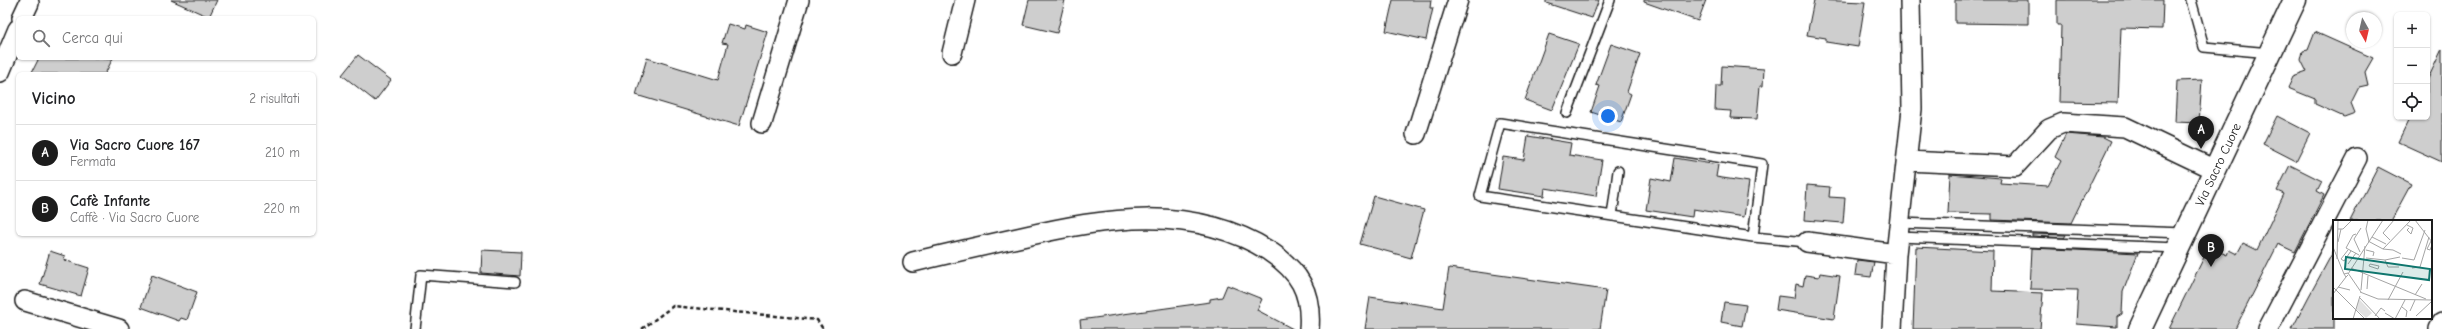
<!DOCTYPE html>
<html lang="it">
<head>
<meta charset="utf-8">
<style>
	body { margin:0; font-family:"Comic Neue",sans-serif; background:#f2f2f2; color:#202124 }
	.controls { position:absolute; right:12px; top:12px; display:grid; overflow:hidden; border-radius:6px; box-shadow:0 1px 3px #0004 }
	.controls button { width:36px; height:36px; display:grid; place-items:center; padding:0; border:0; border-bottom:1px solid #e0e0e0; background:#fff; color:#202124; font:20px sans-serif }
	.compass { position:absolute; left:2346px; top:12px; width:36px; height:36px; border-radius:50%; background:#fff; box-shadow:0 1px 3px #0004; rotate:172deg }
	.you { position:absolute; left:1608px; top:116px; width:14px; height:14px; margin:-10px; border:3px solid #fff; border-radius:50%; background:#1a73e8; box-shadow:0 0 0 6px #1a73e833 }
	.badge { display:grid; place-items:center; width:26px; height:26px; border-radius:50%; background:#1c1c1c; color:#fff; font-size:13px; font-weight:700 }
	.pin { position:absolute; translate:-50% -33px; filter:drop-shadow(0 1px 2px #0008) }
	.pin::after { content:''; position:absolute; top:21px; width:14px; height:12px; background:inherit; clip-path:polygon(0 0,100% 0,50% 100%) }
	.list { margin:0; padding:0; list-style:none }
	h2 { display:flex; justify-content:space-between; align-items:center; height:52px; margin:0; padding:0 16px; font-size:17px }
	h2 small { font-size:13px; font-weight:400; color:#757577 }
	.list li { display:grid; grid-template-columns:26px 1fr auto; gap:12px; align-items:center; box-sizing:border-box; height:56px; padding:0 16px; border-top:1px solid #e0e0e0 }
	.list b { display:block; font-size:15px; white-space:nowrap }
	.list p { margin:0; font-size:13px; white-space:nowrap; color:#757577 }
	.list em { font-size:13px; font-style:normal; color:#757577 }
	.icon { flex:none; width:22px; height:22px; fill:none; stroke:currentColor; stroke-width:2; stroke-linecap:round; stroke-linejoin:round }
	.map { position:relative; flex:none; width:2442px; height:329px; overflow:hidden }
	.search { position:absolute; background:#fff; box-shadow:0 1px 3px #0004; left:16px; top:16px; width:300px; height:44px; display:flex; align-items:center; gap:10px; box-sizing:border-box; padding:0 14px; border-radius:6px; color:#757577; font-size:15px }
	.panel { position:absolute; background:#fff; box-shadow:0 1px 3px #0004; left:16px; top:72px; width:300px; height:164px; border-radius:6px }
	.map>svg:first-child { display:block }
	.building { fill:#cecece; stroke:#1c1c1c }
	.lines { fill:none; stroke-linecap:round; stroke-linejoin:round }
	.lane-casing { stroke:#1c1c1c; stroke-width:12 }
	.street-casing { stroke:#1c1c1c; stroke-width:22 }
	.secondary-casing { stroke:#1c1c1c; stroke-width:25 }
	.path { stroke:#1c1c1c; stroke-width:2.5; stroke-dasharray:4 3; stroke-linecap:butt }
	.lane { stroke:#fff; stroke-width:9 }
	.street { stroke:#fff; stroke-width:19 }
	.secondary { stroke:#fff; stroke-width:22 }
	.labels { text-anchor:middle; stroke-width:4; stroke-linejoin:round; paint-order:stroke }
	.street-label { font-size:13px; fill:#1c1c1c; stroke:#fff }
	.inset-road { fill:none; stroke:#a4a4a4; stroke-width:1 }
	.view { fill:#0f766e; fill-opacity:0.15; stroke:#0f766e; stroke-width:2 }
	.inset-edge { fill:none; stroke:#1c1c1c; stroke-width:2 }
</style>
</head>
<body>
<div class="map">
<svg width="2442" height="329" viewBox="0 0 2442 329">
	<rect width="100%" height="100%" fill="#fff"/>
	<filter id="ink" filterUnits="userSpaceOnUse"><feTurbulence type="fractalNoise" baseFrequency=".025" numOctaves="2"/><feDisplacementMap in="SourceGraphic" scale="8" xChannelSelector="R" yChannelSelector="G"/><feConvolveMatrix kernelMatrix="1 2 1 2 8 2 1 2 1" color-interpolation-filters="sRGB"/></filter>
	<g filter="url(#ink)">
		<!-- building -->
		<path class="building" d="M 171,0 L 217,0 L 209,17 Z
			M 1029,0 L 1065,0 L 1057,33 L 1023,25 Z
			M 1393,0 L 1431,0 L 1430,8 L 1433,8 L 1426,40 L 1386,31 Z
			M 1546,0 L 1599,0 L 1592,18 L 1546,3 Z
			M 1644,0 L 1706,0 L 1698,21 L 1644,2 Z
			M 1814,0 L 1865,2 L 1858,47 L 1826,42 L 1826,38 L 1807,35 Z
			M 1955,0 L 2028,0 L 2028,24 L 1955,23 Z
			M 2057,0 L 2163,0 L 2162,29 L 2121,28 L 2118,103 L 2059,102 L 2061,25 L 2057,25 Z
			M 728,24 L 745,29 L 746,25 L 768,32 L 739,126 L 636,95 L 647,58 L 718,80 L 728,44 L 722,43 Z
			M 2315,32 L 2373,58 L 2365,72 L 2368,85 L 2359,87 L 2351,103 L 2355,113 L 2344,117 L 2315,104 L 2315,99 L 2288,88 L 2293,77 L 2307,72 L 2301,60 L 2303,51 L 2308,50 Z
			M 1549,34 L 1579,44 L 1552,110 L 1525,100 Z
			M 1611,44 L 1640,54 L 1627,92 L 1631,94 L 1621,122 L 1591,112 L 1600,86 L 1596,85 Z
			M 2442,49 L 2442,162 L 2398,142 L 2410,117 L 2427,117 L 2427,81 Z
			M 358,55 L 391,80 L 375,101 L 342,75 Z
			M 39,58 L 113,58 L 105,74 L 31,74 Z
			M 1722,66 L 1764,69 L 1763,86 L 1760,86 L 1757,119 L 1730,118 L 1731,111 L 1715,110 L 1716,86 L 1721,86 Z
			M 2202,80 L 2199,123 L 2175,122 L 2177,81 Z
			M 2277,116 L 2310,133 L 2296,161 L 2263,144 Z
			M 2066,134 L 2103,137 L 2111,141 L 2071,223 L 1992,220 L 1992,214 L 1948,213 L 1950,174 L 2001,178 L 2000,183 L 2048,186 L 2061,161 L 2055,157 Z
			M 1528,136 L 1571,143 L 1569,155 L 1602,160 L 1596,196 L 1545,188 L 1544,196 L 1498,189 L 1503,157 L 1524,160 Z
			M 1675,158 L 1718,165 L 1716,177 L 1749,182 L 1744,217 L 1693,209 L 1692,217 L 1646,210 L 1651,178 L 1671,182 Z
			M 2290,165 L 2322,181 L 2317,191 L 2324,195 L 2295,252 L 2278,244 L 2235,329 L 2169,329 L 2209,247 L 2227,255 L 2229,250 L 2237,254 L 2243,243 L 2257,250 L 2284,194 L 2277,191 Z
			M 2378,167 L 2411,184 L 2391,221 L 2350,221 Z
			M 1807,185 L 1830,187 L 1829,197 L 1845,198 L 1843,223 L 1805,220 Z
			M 1374,196 L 1424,210 L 1411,258 L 1360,244 Z
			M 2032,234 L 2066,235 L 2064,238 L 2032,236 Z
			M 1916,247 L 1993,251 L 1992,291 L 2043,293 L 2040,329 L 1913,329 Z
			M 2032,248 L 2138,253 L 2123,292 L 2122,314 L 2117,317 L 2117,327 L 2076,324 L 2078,290 L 2030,289 Z
			M 482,250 L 521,252 L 520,276 L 481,273 Z
			M 2334,250 L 2334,329 L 2292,329 L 2308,298 Z
			M 50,251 L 65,256 L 64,260 L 89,268 L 81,296 L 40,284 Z
			M 1857,260 L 1874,262 L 1871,277 L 1855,275 Z
			M 1449,268 L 1606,290 L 1600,329 L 1365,329 L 1370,297 L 1443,308 Z
			M 1820,273 L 1840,276 L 1834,319 L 1776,310 L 1778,296 L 1794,298 L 1796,284 L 1803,286 L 1805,275 L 1819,277 Z
			M 152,275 L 197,292 L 187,320 L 181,318 L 179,321 L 141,307 Z
			M 1227,285 L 1262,299 L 1257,310 L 1293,329 L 1081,329 L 1080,320 L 1210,302 L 1210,299 L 1222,297 Z
			M 1724,302 L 1746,305 L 1742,326 L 1721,322 Z"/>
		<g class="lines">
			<defs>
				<path id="lane" d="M 2191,0 L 2204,47 L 2270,53
					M 1567,113 L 1610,0
					M 1500,123 L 1762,164 L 1753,237 L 1480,196 Z
					M 1612,216 L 1618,171
					M 1899,223 L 2185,233
					M 1753,237 L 1807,242
					M 1898,237 L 2178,248
					M 415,329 L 421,275 L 515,282"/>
				<path id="street" d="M 22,18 L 29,3
					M 952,53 L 965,0
					M 0,72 L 18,29
					M 762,123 L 799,0
					M 1416,134 L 1458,0
					M 1907,161 L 2015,166 L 2049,129 L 2063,123 L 2125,127 L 2215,170
					M 1807,242 L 1896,254
					M 913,262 C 950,253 986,245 1022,237 C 1105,218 1192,203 1269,251 C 1299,271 1312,292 1309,329
					M 25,301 L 119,329
					M 1892,329 L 1896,254 L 1912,109 L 1910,0
					M 2268,329 L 2357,158
					M 2439,329 L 2442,323"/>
				<g id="secondary">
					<path id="s1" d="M 2140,329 L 2295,0"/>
				</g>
			</defs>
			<!-- lane casing -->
			<use href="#lane" class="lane-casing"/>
			<!-- street casing -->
			<use href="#street" class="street-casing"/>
			<!-- secondary casing -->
			<use href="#secondary" class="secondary-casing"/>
			<!-- path -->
			<path class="path" d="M 642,329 L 673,306 L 817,320 L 823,329"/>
			<!-- lane -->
			<use href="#lane" class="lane"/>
			<!-- street -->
			<use href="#street" class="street"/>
			<!-- secondary -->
			<use href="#secondary" class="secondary"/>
		</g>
	</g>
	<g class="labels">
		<!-- street labels -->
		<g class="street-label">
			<text dy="5" stroke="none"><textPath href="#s1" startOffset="182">Via Sacro Cuore</textPath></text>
		</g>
	</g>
	<!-- overview -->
	<g transform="translate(2333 220)">
		<rect width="99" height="99" fill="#fff"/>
		<path d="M 26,79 L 39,93 L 33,98 L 23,89 Z" fill="#e2e2e2"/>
		<path class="inset-road" d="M 35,0 L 33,9 L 36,21M 82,0 L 99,22M 74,5 L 80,8 L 78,14 L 74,10 L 76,8M 5,9 L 10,9 L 19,0M 23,14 L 20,15 L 13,28 L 26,35M 39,17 L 53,24M 57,20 L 50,13 L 61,0M 35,21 L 50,29 L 78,0M 98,21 L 94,29 L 97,30 L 99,25M 5,22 L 8,9M 0,27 L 11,54M 50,29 L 60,30 L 68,34M 15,30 L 8,39 L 11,41 L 18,31M 33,30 L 41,32 L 40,36M 27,32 L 21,19 L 28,8M 33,38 L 52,40 L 67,37M 69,38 L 81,40 L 92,10M 4,39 L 5,0M 52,40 L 55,47 L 66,47M 15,44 L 23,33M 37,44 L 46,46 L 45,49 L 36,46 ZM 18,48 L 93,79M 79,48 L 87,47 L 96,17M 15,54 L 50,0M 15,55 L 13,57 L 11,54 L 15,53 L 28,72M 0,67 L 32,99M 5,67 L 17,70M 34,69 L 35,56M 28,70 L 32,26M 27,72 L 45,79 L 99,80M 0,74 L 13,57M 82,75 L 89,64M 26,77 L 47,99M 55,80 L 70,52M 69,87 L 74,91 L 73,97M 77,91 L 82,80M 52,93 L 62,99 L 72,80M 42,96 L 48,88 L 52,91M 83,96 L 98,82M 20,99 L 27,76"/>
		<path class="view" d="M 13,37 L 97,49 L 96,60 L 12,49 Z"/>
		<rect width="99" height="99" class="inset-edge"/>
	</g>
</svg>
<div class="controls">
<button>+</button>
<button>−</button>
<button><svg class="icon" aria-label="locate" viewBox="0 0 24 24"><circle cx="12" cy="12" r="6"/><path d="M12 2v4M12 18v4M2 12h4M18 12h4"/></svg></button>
</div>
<svg class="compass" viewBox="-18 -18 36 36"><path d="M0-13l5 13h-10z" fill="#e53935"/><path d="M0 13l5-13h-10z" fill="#757577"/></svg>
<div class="you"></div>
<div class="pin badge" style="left:2201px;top:149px">A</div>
<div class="pin badge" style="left:2211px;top:267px">B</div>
<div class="search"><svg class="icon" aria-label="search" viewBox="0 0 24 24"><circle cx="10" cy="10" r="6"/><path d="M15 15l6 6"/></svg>Cerca qui</div>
<section class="panel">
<h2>Vicino<small>2 risultati</small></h2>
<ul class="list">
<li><span class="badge">A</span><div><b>Via Sacro Cuore 167</b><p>Fermata</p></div><em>210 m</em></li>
<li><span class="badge">B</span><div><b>Cafè Infante</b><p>Caffè · Via Sacro Cuore</p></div><em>220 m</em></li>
</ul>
</section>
</div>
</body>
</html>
